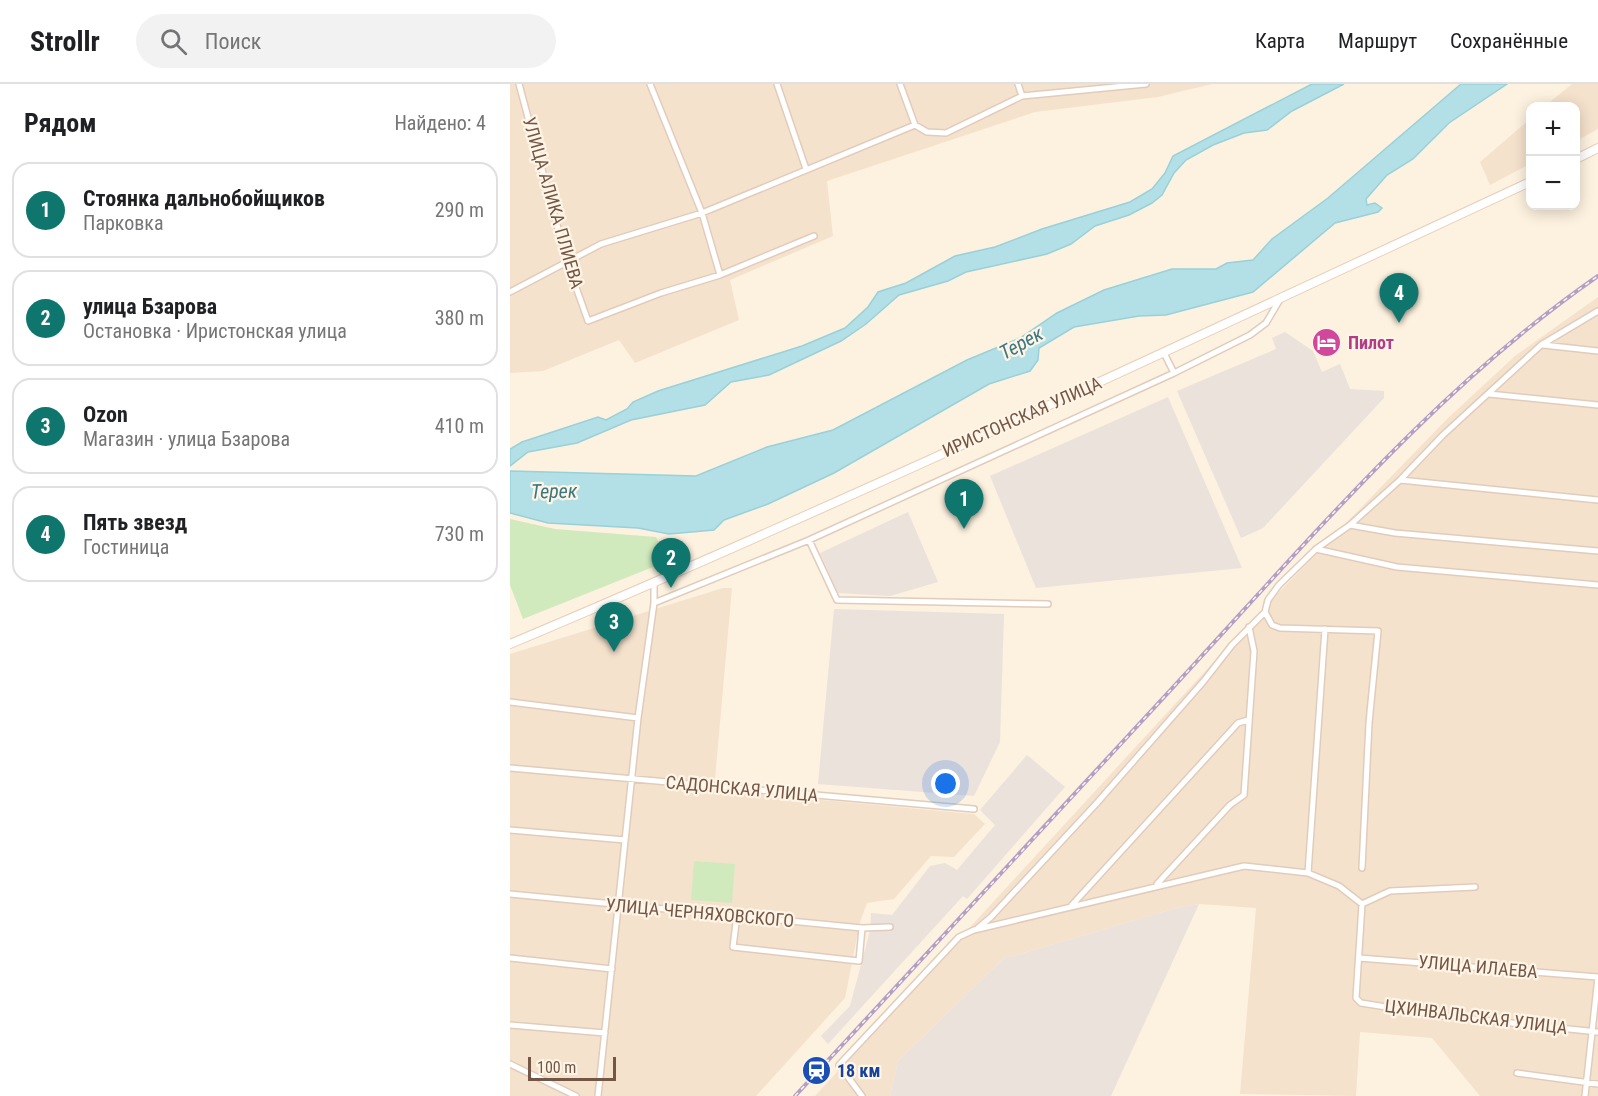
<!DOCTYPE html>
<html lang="ru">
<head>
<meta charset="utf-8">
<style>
	body { margin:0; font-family:"Roboto Condensed",sans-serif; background:#f2f2f2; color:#202124 }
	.controls { position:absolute; right:18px; top:18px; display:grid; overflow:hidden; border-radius:12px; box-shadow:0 3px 15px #0003 }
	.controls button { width:54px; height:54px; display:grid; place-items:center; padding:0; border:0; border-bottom:2px solid #e0e0e0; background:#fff; color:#202124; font:30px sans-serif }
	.scale { position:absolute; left:18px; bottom:15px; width:88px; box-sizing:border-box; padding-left:6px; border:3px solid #745646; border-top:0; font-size:16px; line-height:21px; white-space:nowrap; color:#745646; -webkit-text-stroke:4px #fff5e6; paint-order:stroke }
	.you { position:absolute; left:436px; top:700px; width:21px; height:21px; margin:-15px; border:4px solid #fff; border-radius:50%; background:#1a73e8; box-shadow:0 0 0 9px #1a73e833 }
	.badge { display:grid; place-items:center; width:39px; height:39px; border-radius:50%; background:#0f766e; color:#fff; font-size:20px; font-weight:700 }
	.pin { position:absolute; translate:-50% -50px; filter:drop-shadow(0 2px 3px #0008) }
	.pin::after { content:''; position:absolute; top:32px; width:21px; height:18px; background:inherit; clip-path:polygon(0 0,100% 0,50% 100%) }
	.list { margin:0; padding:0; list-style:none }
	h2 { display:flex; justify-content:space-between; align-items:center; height:78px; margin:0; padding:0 24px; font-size:26px }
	h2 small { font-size:20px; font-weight:400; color:#757577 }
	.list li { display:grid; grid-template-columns:39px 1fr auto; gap:18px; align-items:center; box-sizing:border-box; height:96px; margin:0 12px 12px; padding:0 12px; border:2px solid #e0e0e0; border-radius:18px }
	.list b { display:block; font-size:22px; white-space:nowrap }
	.list p { margin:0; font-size:20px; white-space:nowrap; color:#757577 }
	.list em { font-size:20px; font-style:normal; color:#757577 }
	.icon { flex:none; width:33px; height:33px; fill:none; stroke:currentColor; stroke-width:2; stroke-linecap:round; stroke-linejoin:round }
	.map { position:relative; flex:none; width:1088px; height:1012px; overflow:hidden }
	header { display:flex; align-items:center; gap:36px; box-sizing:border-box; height:84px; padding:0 30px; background:#fff; border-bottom:2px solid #e0e0e0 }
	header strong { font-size:28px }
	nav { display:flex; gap:33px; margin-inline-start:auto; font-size:21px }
	.search { width:420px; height:54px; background:#f2f2f2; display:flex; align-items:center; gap:15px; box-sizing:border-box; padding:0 21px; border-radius:33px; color:#757577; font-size:22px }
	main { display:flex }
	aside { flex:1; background:#fff }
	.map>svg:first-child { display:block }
	.residential { fill:#f5e2cd }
	.industrial { fill:#ebe2db }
	.green { fill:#d0eabd }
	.water { fill:#b3e0e7; stroke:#99d0d9; stroke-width:1.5 }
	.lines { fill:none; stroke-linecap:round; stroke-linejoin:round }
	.minor-casing { stroke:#e1ccbb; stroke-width:8 }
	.secondary-casing { stroke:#e8cfba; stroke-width:10 }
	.minor { stroke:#fff; stroke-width:5 }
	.secondary { stroke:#fff; stroke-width:8 }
	.rail-casing { stroke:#b39ec6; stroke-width:4 }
	.rail { stroke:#fff5e6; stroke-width:1.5; stroke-dasharray:4.5; stroke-linecap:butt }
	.labels { text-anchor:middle; stroke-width:4.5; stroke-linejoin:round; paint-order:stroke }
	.street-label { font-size:18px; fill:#745646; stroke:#fff5e6 }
	.hotel-label { font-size:18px; font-weight:bold; fill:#b23c85; stroke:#fff5e6; text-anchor:start }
	.transit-label { font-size:18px; font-weight:bold; fill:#164399; stroke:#fff5e6; text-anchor:start }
	.water-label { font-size:20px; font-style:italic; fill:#3c7782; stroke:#fff5e6 }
</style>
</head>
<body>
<header>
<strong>Strollr</strong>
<div class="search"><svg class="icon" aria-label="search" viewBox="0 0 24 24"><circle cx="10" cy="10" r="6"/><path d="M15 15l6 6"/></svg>Поиск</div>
<nav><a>Карта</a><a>Маршрут</a><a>Сохранённые</a></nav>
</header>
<main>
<aside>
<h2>Рядом<small>Найдено: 4</small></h2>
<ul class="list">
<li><span class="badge">1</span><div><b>Стоянка дальнобойщиков</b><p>Парковка</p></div><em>290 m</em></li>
<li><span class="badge">2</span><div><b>улица Бзарова</b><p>Остановка · Иристонская улица</p></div><em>380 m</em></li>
<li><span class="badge">3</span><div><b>Ozon</b><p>Магазин · улица Бзарова</p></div><em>410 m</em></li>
<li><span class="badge">4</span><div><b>Пять звезд</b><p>Гостиница</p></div><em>730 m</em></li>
</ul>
</aside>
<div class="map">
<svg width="1088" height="1012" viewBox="0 0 1088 1012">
	<rect width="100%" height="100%" fill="#fdf1df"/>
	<!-- residential -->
	<path class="residential" d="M 0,0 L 702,0 L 648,13 L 525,28 L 317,97 L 323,152 L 220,196 L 229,236 L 125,279 L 109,256 L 33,287 L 0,289 Z
		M 1062,0 L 1088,0 L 1088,45 L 1066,57 L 1066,22 L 1035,22 Z
		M 1020,35 L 1020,80 L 980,101 L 970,78 Z
		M 1088,213 L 1088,1012 L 970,1012 L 922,954 L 850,948 L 846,1012 L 730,1010 L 746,824 L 689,820 L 666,824 L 493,875 L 388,977 L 380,1012 L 305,1012 L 745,533 L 937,335 L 1005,272 Z
		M 213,504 L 222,504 L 204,706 L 464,730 L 475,740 L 444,773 L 421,772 L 384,815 L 357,819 L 350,838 L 335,914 L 246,1012 L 0,1012 L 0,570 Z"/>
	<!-- industrial -->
	<path class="industrial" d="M 775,248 L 803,267 L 812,288 L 830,280 L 840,305 L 874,307 L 874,314 L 753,444 L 731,454 L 667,307 L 766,265 L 762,254 Z
		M 658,313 L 732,484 L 526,504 L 480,392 Z
		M 398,428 L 428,498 L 380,512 L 328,509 L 310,469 Z
		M 324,525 L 494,530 L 490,658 L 464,712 L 308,700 Z
		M 517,671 L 555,703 L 457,815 L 453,812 L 318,960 L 311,952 L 340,922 L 360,847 L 361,829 L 382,831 L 420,782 L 435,779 L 447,786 L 485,741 L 470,726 Z
		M 689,820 L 601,1012 L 380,1012 L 388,977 L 493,875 L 666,824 Z"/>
	<!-- green -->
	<path class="green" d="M 0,435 L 45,445 L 146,453 L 158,477 L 13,535 L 0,501 Z
		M 184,777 L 225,780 L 222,819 L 181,816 Z"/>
	<!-- water -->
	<path class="water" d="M 802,0 L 834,0 L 782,27 L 757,46 L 734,49 L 703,61 L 676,76 L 664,89 L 652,111 L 642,119 L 619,131 L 585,142 L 561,160 L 537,170 L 456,188 L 438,197 L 389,211 L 356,240 L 331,257 L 259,291 L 221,298 L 195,321 L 121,336 L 67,359 L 18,368 L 0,382 L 0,365 L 12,358 L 88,333 L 96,336 L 117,325 L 123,318 L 148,307 L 292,262 L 335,244 L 358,223 L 368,208 L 396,199 L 445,172 L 485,163 L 532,145 L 620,118 L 642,105 L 655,89 L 663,72 Z
		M 951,0 L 997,0 L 939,39 L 903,75 L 877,91 L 856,115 L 857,121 L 865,119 L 872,124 L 868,128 L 825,139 L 743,208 L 656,231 L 629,232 L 564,243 L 529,264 L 528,276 L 520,287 L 479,300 L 324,389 L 258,420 L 214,436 L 204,446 L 159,450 L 128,444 L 38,439 L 0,429 L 0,387 L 186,392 L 257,363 L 323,346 L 457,276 L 510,254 L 547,229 L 594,206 L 662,185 L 706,185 L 717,179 L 743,176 L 762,155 L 818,114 Z"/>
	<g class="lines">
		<defs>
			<path id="minor" d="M 9,0 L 57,178 L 78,237 L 151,209 L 210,191 L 304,152
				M 140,0 L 192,129 L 210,191
				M 267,0 L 296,85
				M 390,0 L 405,41
				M 508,0 L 512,12
				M 0,208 L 91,160 L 192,129 L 405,41 L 417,48 L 436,49 L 512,12 L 636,0
				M 1033,261 L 1088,267
				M 654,269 L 664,289
				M 979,310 L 1088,321
				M 890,396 L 1088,416
				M 840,441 L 885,449 L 1088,467
				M 299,456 L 327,516 L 538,520
				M 806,465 L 887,483 L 1088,501
				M 144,519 L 299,456 L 664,289 L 740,251 L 756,239 L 769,217
				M 755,528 L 762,541 L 770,544 L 868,547 L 859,639 L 852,784
				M 0,618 L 128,634
				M 0,684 L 464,725
				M 0,746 L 115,756
				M 798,789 L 815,545
				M 647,800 L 720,721 L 734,711 L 744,567 L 739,543
				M 0,810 L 352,844 L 380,843
				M 852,820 L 880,807 L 965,803
				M 562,821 L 728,639 L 738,636
				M 227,831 L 223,863 L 349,877 L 352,844
				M 468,844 L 481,833 L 586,720 L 693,598 L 722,561 L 755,528 L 758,516 L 769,501 L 806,465 L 840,441 L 890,396 L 933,351 L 1031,261 L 1088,227
				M 0,874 L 102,885
				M 849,874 L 1088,893
				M 0,941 L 95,949
				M 0,980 L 66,1012
				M 1007,989 L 1088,1000
				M 88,1012 L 128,634 L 144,519 L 144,499
				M 352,1012 L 329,981 L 449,853 L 464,846 L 734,782 L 798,789 L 829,802 L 852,820 L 846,914 L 851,919 L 933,932 L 1088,948
				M 1075,1012 L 1088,893"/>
			<path id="secondary" d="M 1066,75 L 1088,64
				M 0,560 C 344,415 682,255 1020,98"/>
		</defs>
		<!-- minor casing -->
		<use href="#minor" class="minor-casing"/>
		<!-- secondary casing -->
		<use href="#secondary" class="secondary-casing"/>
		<!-- minor -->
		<use href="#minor" class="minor"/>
		<!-- secondary -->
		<use href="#secondary" class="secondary"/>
		<defs>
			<path id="rail" d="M 285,1012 C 420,866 555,721 689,575 C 814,439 936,297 1088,192"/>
		</defs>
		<!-- rail casing -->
		<use href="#rail" class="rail-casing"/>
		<!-- rail -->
		<use href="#rail" class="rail"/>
	</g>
	<!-- icons -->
	<defs>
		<symbol id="hotel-disc" viewBox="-11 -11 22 22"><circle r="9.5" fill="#d1479c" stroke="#fff5e6"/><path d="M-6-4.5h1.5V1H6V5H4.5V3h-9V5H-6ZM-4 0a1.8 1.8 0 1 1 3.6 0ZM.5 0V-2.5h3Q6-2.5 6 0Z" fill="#fff"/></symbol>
		<symbol id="station-disc" viewBox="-11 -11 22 22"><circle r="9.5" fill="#1a4fb4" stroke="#fff5e6"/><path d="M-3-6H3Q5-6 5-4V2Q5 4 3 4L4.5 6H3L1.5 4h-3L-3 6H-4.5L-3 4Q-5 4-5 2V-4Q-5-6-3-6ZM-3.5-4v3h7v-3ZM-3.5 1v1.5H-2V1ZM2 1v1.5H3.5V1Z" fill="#fff"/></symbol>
	</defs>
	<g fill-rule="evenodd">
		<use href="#hotel-disc" x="800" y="242" width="33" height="33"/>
		<use href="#station-disc" x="290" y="970" width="33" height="33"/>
	</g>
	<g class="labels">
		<!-- street labels -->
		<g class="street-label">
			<text transform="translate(43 119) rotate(74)" y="6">УЛИЦА АЛИКА ПЛИЕВА</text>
			<text transform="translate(512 333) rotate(-24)" y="6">ИРИСТОНСКАЯ УЛИЦА</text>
			<text transform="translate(232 705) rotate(5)" y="6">САДОНСКАЯ УЛИЦА</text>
			<text transform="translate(190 829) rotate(5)" y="6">УЛИЦА ЧЕРНЯХОВСКОГО</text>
			<text transform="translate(968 883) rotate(5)" y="6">УЛИЦА ИЛАЕВА</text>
			<text transform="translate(966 933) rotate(7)" y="6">ЦХИНВАЛЬСКАЯ УЛИЦА</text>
		</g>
		<!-- hotel labels -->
		<g class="hotel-label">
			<text x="838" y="265">Пилот</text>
		</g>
		<!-- transit labels -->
		<g class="transit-label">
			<text x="327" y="993">18 км</text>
		</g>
		<!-- water labels -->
		<g class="water-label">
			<text transform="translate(511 259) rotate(-29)" y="7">Терек</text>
			<text transform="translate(44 407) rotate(-1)" y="7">Терек</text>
		</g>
	</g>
</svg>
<div class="controls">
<button>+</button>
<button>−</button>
</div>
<div class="scale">100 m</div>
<div class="you"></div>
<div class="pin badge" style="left:454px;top:445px">1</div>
<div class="pin badge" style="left:161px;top:504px">2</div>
<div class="pin badge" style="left:104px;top:568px">3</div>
<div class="pin badge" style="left:889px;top:239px">4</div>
</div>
</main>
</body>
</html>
